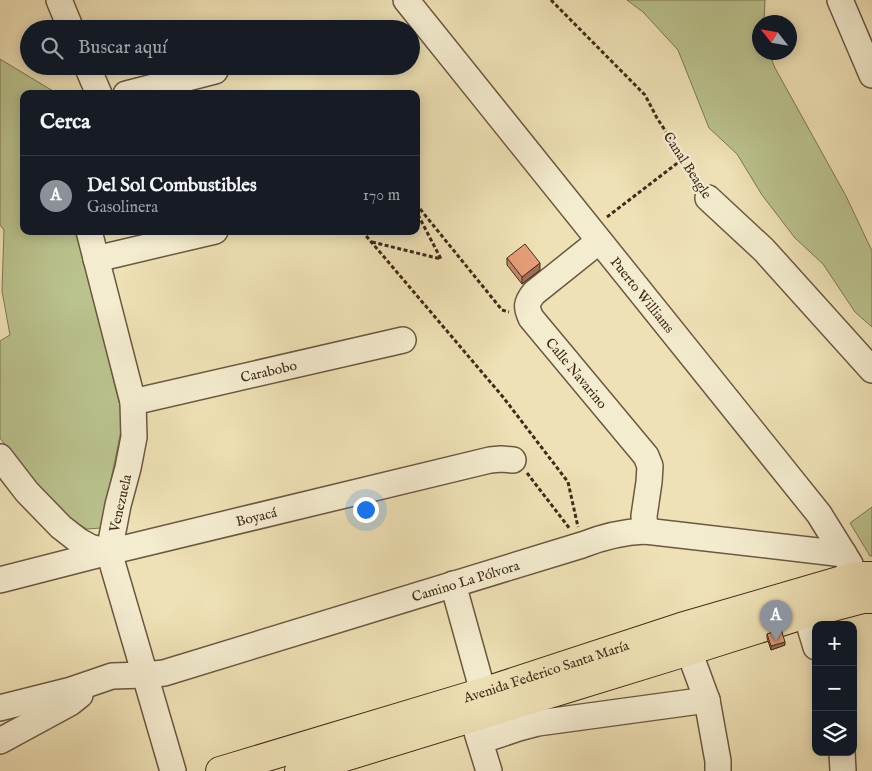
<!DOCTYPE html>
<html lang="es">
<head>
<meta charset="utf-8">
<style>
	body { margin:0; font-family:"IM FELL English",serif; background:#242831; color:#f1f3f6 }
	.controls { position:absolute; right:15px; bottom:15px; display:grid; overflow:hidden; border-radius:10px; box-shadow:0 2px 12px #0003 }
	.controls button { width:45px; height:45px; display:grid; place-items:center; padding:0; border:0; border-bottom:1px solid #363941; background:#171b24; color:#f1f3f6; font:25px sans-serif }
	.compass { position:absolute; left:752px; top:15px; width:45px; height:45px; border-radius:50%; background:#171b24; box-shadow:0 2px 12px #0003; rotate:301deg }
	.you { position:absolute; left:365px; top:509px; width:18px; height:18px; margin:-12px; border:4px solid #fff; border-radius:50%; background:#1a73e8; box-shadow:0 0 0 8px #1a73e833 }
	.badge { display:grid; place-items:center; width:32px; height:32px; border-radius:50%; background:#8c9099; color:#fff; font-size:16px; font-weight:700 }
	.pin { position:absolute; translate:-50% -41px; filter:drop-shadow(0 1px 2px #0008) }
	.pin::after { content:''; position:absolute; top:26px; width:18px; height:15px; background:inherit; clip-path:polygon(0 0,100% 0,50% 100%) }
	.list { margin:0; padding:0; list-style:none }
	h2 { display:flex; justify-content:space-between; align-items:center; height:65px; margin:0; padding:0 20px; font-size:21px }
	h2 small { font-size:16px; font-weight:400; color:#9ea1a6 }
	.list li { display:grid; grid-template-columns:32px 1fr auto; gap:15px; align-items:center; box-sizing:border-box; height:80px; padding:0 20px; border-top:1px solid #363941 }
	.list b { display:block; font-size:19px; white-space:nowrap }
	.list p { margin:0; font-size:16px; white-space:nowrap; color:#9ea1a6 }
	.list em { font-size:16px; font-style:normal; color:#9ea1a6 }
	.icon { flex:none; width:28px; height:28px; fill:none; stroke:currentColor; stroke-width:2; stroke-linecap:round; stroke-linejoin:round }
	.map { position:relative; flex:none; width:872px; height:771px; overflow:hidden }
	.search { position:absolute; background:#171b24; box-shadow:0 2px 12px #0003; left:20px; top:20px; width:400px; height:55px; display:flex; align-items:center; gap:12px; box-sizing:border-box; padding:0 18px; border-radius:28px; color:#9ea1a6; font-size:19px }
	.panel { position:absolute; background:#171b24; box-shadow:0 2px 12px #0003; left:20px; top:90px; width:400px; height:145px; border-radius:10px }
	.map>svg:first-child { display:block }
	.green { fill:#bac28d; stroke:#7e7654 }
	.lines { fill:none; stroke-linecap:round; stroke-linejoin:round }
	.minor-casing { stroke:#6c5841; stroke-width:28 }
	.major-casing { stroke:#412a1a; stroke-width:30 }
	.path { stroke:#412a1a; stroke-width:3; stroke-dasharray:4 2.5; stroke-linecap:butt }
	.minor { stroke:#f4eccf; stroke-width:25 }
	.major { stroke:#eee1b5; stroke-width:28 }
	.wall { fill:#c58868; stroke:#412a1a }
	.shaded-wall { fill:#a06f55; stroke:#412a1a }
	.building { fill:#e59e79; stroke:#412a1a }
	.labels { text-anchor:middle; stroke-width:5; stroke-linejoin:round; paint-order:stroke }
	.street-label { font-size:14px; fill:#412a1a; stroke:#f4eccf }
</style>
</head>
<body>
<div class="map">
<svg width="872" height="771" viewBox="0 0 872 771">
	<rect width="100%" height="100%" fill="#eee1b5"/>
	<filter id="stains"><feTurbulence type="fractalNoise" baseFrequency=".004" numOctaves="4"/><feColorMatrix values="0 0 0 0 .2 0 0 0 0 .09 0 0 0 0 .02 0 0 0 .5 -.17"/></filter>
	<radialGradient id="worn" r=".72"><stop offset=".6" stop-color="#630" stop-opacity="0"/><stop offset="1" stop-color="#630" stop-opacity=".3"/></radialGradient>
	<!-- green -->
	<path class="green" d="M 627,0 L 765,0 L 764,22 L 760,22 L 760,52 L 769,53 L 775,68 L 846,196 L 872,251 L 872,327 L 855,312 L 823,264 L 795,238 L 762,195 L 737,154 L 709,128 L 678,50 L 643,12 Z
		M 0,59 L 58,94 L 24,94 L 24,231 L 77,231 L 78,235 L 120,406 L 122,426 L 101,528 L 87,529 L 72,520 L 35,484 L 0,438 L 0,341 L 10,335 L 2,291 L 4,230 L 0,225 Z
		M 872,507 L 872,556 L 870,556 L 850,523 Z"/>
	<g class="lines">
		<defs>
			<g id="minor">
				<path d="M 59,0 L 71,29"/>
				<path id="s1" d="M 406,0 L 819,514 L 850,564"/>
				<path d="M 840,0 L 872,75"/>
				<path d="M 87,66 L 99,94"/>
				<path d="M 126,94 L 215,71"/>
				<path d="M 708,198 L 764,250 L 872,370"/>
				<path d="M 89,231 L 133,402 L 134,437 L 128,468 L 118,505 L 109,552 L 173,771"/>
				<path id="s2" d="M 599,241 L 534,293 C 526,303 526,307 531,318 L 646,456 L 650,466 L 649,482 L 644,516 L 645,531"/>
				<path d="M 96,259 L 215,231"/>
				<path id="s3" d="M 133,402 L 403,340"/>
				<path d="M 0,457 L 27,492 L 61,527 L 79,541 L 90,547 L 109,552"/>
				<path id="s4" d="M 0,580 L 109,552 L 490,460 L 501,459 L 513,460"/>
				<path d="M 453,584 L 483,692"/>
				<path d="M 806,614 L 816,647"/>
				<path d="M 689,651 L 707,700 L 718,761 L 718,771"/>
				<path id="s5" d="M 0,708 L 71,690 L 112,676 L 145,675 L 164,673 L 582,545 C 602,537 623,532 645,531 L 844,554"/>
				<path d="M 475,726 L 489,771"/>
				<path d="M 0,741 L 70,703 L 80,695"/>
				<path d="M 480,741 L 519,728 L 538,723 L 707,700"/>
				<path d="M 842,752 L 843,771"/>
			</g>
			<g id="major">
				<path id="s6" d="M 220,771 L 483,692 L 681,627 L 856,576 L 872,576"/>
				<path d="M 299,771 L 689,651 L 806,614 L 863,599 L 872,599"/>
			</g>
		</defs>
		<!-- minor casing -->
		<use href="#minor" class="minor-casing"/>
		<!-- major casing -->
		<use href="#major" class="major-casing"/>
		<!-- path -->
		<path class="path" d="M 551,0 L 645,95 L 657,118 L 699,183
			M 416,204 L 502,310 L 509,312
			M 607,217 L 684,158
			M 362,231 L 503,397 L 568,482 L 578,527
			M 372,242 L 441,259 L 416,211
			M 527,473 L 570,529"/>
		<!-- minor -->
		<use href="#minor" class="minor"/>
		<!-- major -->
		<use href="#major" class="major"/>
	</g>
	<!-- wall -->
	<path class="wall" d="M 507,258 L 540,270 L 522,284 L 507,265 Z
		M 767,634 L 785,645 L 771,650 L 767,638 Z"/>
	<!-- shaded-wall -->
	<path class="shaded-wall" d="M 540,263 L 540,270 L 522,284 L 522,277 Z
		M 785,642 L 785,645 L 771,650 L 771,646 Z"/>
	<!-- building -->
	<path class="building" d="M 525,244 L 540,263 L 522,277 L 507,258 Z
		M 781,629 L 785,642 L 771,646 L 767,634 Z"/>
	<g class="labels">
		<!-- street labels -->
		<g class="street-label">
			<text transform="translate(688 165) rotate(57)" y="5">Canal Beagle</text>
			<text dy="5" stroke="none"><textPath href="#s1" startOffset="378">Puerto Williams</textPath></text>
			<text dy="5" stroke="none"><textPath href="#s3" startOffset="139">Carabobo</textPath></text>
			<text dy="5" stroke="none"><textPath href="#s2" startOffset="182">Calle Navarino</textPath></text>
			<text transform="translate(120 503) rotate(-77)" y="5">Venezuela</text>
			<text dy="5" stroke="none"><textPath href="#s4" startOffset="264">Boyacá</textPath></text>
			<text dy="5" stroke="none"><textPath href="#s5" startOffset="484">Camino La Pólvora</textPath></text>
			<text dy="5" stroke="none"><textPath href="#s6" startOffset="341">Avenida Federico Santa María</textPath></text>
		</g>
	</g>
	<rect width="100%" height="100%" filter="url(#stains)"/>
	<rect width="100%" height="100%" fill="url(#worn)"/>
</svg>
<div class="controls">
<button>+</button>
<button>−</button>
<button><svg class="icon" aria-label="layers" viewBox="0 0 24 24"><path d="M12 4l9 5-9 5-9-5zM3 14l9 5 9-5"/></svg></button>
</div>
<svg class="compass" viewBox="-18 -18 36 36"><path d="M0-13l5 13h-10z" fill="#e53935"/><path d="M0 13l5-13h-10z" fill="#9ea1a6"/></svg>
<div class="you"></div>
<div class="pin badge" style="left:776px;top:641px">A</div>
<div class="search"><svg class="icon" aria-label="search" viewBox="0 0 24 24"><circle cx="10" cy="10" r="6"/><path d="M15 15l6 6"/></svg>Buscar aquí</div>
<section class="panel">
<h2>Cerca<small></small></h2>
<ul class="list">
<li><span class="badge">A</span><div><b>Del Sol Combustibles</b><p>Gasolinera</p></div><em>170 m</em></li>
</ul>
</section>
</div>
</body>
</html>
